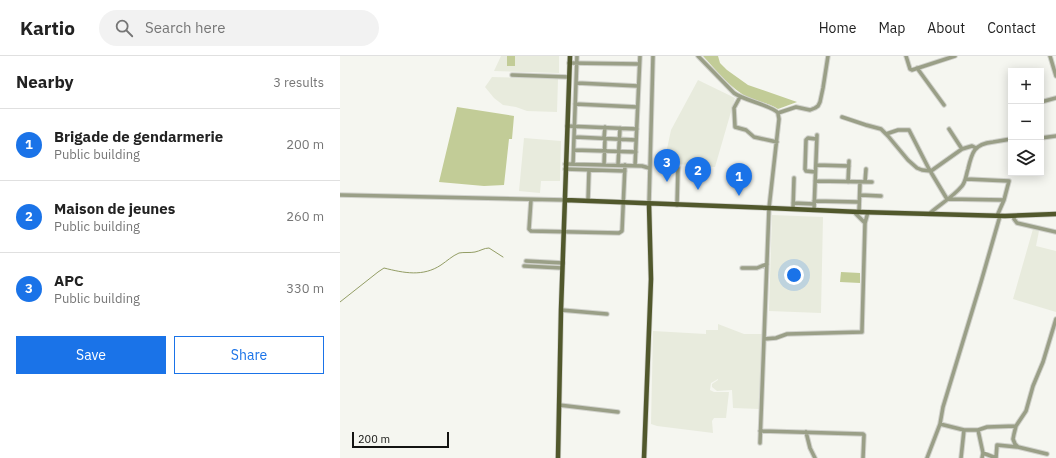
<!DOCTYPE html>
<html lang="en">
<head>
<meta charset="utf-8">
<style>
	body { margin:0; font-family:"IBM Plex Sans",sans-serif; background:#f2f2f2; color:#222 }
	.controls { position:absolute; right:12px; top:12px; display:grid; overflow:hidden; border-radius:0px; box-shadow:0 2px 10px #0003 }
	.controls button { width:36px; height:36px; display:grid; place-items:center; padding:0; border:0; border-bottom:1px solid #e0e0e0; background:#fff; color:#222; font:20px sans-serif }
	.scale { position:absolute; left:12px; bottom:10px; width:97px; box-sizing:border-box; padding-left:4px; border:2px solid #141412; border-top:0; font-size:11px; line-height:14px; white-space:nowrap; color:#141412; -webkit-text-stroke:3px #f5f6f0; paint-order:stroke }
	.you { position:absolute; left:454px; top:219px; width:14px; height:14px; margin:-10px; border:3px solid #fff; border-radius:50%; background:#1a73e8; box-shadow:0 0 0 6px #1a73e833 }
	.badge { display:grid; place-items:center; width:26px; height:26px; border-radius:50%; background:#1a73e8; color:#fff; font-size:13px; font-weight:700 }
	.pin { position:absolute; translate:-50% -33px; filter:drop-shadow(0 1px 2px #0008) }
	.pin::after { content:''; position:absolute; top:21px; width:14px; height:12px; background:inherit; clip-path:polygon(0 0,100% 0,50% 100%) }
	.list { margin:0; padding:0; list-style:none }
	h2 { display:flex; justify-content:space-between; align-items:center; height:52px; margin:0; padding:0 16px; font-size:17px }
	h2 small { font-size:13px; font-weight:400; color:#767676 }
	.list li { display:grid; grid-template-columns:26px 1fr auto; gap:12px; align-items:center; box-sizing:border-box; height:72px; padding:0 16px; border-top:1px solid #e0e0e0 }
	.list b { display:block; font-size:15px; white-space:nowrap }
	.list p { margin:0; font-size:13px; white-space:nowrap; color:#767676 }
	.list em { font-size:13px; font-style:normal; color:#767676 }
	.actions { display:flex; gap:8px; padding:12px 16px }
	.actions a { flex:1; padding:9px 0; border:1px solid #1a73e8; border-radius:0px; text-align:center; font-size:14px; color:#1a73e8 }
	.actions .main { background:#1a73e8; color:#fff }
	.icon { flex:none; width:22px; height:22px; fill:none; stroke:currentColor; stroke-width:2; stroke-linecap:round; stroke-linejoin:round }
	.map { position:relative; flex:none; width:716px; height:402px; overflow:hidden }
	header { display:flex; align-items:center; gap:24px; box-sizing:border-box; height:56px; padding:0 20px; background:#fff; border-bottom:1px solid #e0e0e0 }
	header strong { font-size:19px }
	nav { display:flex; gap:22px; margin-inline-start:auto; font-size:14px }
	.search { width:280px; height:36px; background:#f2f2f2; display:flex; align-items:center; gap:10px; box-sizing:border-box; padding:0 14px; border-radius:22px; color:#767676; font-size:15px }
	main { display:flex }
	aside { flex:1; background:#fff }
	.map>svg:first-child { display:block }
	.built { fill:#e8ebdd }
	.green { fill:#c2cc97 }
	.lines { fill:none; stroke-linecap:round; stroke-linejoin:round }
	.stream { stroke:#939d65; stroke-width:1 }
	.minor-casing { stroke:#d1d2cc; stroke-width:5.5 }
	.major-casing { stroke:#d1d2cc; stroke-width:6 }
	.minor { stroke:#9a9f87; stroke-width:3.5 }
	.major { stroke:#51582c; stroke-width:4.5 }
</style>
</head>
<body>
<header>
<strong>Kartio</strong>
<div class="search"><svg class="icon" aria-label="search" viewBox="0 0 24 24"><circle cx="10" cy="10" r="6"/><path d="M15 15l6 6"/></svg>Search here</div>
<nav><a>Home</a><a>Map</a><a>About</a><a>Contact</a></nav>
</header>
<main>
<aside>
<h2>Nearby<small>3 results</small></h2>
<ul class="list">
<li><span class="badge">1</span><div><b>Brigade de gendarmerie</b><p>Public building</p></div><em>200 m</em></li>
<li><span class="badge">2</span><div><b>Maison de jeunes</b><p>Public building</p></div><em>260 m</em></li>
<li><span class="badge">3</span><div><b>APC</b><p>Public building</p></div><em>330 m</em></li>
</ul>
<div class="actions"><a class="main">Save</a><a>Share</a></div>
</aside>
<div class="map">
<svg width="716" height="402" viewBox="0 0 716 402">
	<rect width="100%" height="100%" fill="#f5f6f0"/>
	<!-- built -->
	<path class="built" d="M 161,0 L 219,0 L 219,17 L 154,15 Z
		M 152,21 L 218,23 L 217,56 L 187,55 L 176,51 L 163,49 L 154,42 L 145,31 Z
		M 358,24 L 395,42 L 375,111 L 324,107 L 331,74 Z
		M 184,82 L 221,85 L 220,125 L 201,125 L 200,137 L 179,135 Z
		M 432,159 L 483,161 L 481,257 L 429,255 Z
		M 693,173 L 699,175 L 696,190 L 716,195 L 716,256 L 673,243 Z
		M 378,268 L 404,278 L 422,278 L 420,353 L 393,352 L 392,334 L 377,335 L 372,331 L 372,328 L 378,324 L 378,323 L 371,327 L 370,334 L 374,336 L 389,336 L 386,362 L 374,362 L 372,365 L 373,377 L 317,370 L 311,368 L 313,275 L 366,278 L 366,274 L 378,274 Z"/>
	<!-- green -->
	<path class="green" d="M 167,0 L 175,0 L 175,10 L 167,10 Z
		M 363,0 L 378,0 L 380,7 L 387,14 L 408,29 L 457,46 L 438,53 C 429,47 419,46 409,42 C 391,33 377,15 363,0 Z
		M 117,51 L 174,60 L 172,83 L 169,83 L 164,129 L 144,130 L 99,126 Z
		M 501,216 L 520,217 L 520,227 L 500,226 Z"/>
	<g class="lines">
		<!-- stream -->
		<path class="stream" d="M 0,246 L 38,216 L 44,212 C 64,217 83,221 101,209 C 107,205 112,200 119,197 C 124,196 130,197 135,196 C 140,195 144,192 149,192 L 163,201"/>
		<defs>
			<path id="minor" d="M 358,0 L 394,37 C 403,44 433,50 438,57 C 438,58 439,63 439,63 L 429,152 L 420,387
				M 566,0 L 570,13 L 572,14 L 615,0
				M 710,0 L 716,20
				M 229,7 L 299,8
				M 577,12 L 604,49
				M 172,19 L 229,21
				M 237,27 L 298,30
				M 400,41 L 394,52 L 395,71 L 406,74 L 414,81 L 437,86
				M 701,46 L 716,42
				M 235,48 L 297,51
				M 438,57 L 456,51 L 470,54 L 475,52 L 478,50 L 480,46 L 483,32 L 488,0
				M 502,61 L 526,69 L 541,73 L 548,80 L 568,104 L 577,112 L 582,114 L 591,115 L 622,93 L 632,90 L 636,92 L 638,91
				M 227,70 L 297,73
				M 609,73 L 622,93
				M 546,78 L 558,74 L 569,74 L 589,113 L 607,143 L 664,144
				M 235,81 L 296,84
				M 264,82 L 265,71
				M 701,82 L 716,80
				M 234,94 L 296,96
				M 225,108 L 302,110 L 309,112
				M 233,108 L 237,0
				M 264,109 L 265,82
				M 278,109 L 280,72
				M 476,109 L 509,110
				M 295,110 L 300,0
				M 225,113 L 285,115
				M 475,116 L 466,115 L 465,113 L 466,84 L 468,82 L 476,83
				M 626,123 L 669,125 L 664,144 L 657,160
				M 475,125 L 532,126
				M 508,126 L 509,105
				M 525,126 L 526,113
				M 0,139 L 225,144
				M 520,139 L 541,140
				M 191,144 L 189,173 L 191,175 L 279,177 L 282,175 L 285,109
				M 248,145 L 249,114
				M 474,145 L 519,146
				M 453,147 L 474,148
				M 309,148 L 313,0
				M 337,149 L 338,112
				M 453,153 L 454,122
				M 474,154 L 477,79
				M 514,156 L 525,167
				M 519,156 L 520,126
				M 589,158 C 599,149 613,141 622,130 C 626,125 626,119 628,113 C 632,96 634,88 653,86 C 659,85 665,84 671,83
				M 674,160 L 674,163 L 677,167 L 716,176
				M 186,205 L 223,207
				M 184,210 L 222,212
				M 402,212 L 417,212 L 427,208
				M 221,254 L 267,258
				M 424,283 L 436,282 L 447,278 L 522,276 L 522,274 L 525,167 L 528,156
				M 219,349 L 278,356
				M 600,368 L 603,351 L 641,226 L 660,160
				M 420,375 L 523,378 L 524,379 L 523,402
				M 466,376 L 470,392 L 475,402
				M 643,397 L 638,374 L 647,371 L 676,370
				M 707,398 L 678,391 L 675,388 L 673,383 L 674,378 L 676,370 L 686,355 L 693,330 L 703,306 L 716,263
				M 587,402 L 600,368 L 624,374 L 638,374
				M 621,402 L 624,374
				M 642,402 L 643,397 L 656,402
				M 656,402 L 657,389 L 677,391"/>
			<path id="major" d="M 225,144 L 429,152 L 519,156 L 665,160 L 716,158
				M 218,402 L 221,254 L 230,0
				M 304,402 L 311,223 L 309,148"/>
		</defs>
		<!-- minor casing -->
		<use href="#minor" class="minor-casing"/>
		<!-- major casing -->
		<use href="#major" class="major-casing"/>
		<!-- minor -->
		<use href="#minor" class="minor"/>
		<!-- major -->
		<use href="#major" class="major"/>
	</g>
</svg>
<div class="controls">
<button>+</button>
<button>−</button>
<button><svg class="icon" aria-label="layers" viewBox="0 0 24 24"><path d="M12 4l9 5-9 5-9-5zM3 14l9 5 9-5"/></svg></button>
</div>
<div class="scale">200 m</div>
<div class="you"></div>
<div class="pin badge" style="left:399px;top:140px">1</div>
<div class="pin badge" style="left:358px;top:134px">2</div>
<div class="pin badge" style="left:327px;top:126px">3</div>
</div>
</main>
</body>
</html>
